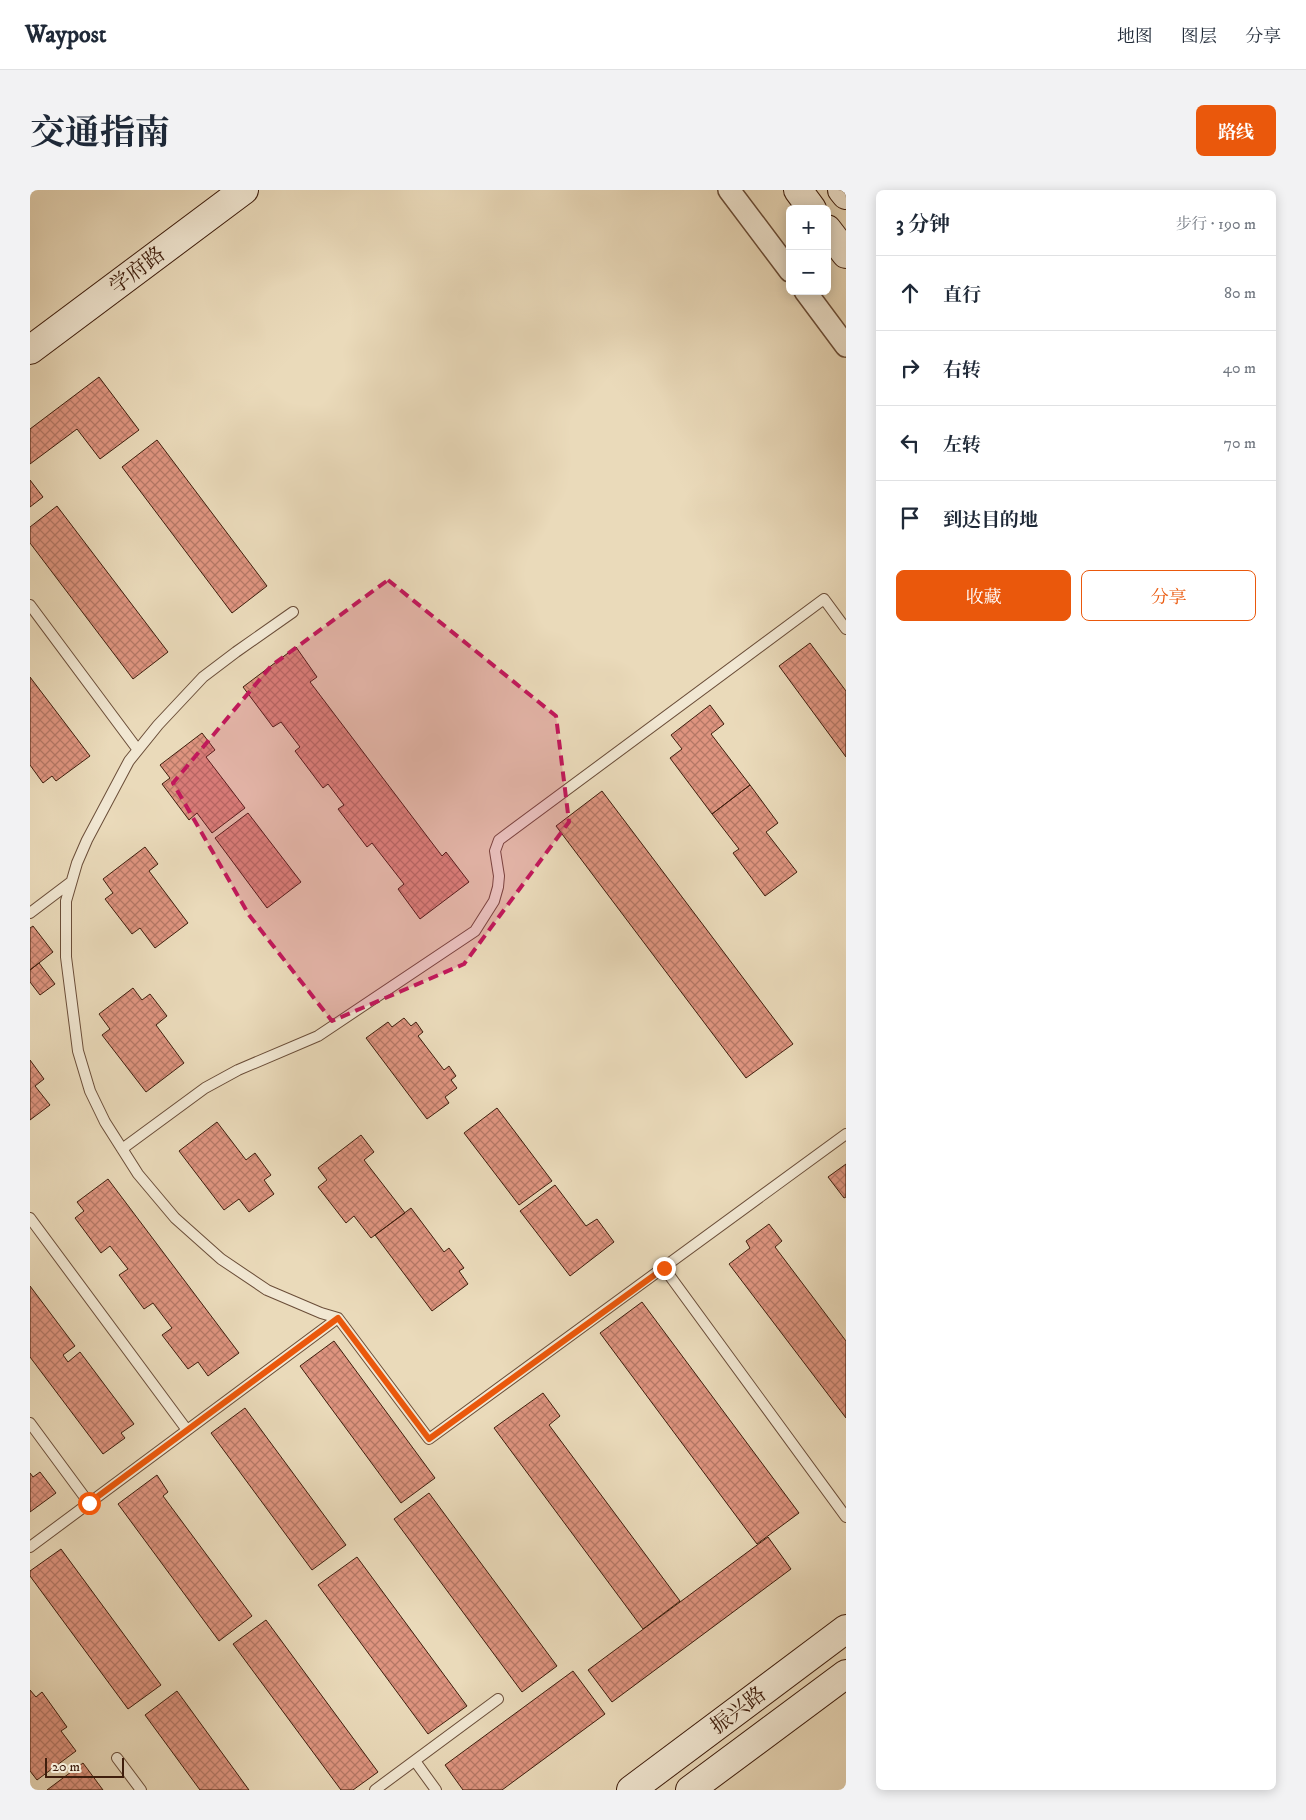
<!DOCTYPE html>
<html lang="zh">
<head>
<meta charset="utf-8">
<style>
	body { margin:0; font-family:"IM FELL DW Pica","Noto Serif SC",serif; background:#f2f2f3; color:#1f2937 }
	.controls { position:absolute; right:15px; top:15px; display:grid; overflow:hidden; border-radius:8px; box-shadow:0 2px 12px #0003 }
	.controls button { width:45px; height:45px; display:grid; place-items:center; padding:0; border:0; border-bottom:1px solid #e0e1e3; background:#fff; color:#1f2937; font:25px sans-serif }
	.scale { position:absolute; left:15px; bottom:12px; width:79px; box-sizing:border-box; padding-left:5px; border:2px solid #3f1e0d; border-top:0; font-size:14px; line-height:18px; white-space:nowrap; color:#3f1e0d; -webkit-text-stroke:4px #f1e7d2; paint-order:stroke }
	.stop { position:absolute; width:15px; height:15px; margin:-11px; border:4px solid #ea580c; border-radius:50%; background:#fff }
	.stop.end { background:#ea580c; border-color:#fff; box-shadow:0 1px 5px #0008 }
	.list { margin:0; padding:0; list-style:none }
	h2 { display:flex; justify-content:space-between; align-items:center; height:65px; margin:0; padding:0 20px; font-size:21px }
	h2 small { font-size:16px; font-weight:400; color:#747a83 }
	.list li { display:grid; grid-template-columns:32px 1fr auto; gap:15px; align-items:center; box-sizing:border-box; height:75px; padding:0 20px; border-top:1px solid #e0e1e3 }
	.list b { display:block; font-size:19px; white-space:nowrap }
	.list em { font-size:16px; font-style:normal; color:#747a83 }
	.actions { display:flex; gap:10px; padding:15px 20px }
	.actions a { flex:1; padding:11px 0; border:1px solid #ea580c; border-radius:8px; text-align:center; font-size:18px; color:#ea580c }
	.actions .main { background:#ea580c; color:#fff }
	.icon { flex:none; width:28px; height:28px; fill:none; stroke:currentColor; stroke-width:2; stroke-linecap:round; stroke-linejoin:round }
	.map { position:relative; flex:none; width:816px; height:1600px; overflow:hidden; border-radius:8px }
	header { display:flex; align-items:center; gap:30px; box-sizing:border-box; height:70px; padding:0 25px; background:#fff; border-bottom:1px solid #e0e1e3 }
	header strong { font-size:24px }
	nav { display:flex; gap:28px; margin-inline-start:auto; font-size:18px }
	.intro { display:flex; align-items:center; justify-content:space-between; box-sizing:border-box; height:120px; padding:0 30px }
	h1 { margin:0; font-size:35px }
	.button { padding:12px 22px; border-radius:8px; background:#ea580c; color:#fff; font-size:18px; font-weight:700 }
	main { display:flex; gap:30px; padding:0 30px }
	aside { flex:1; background:#fff; border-radius:8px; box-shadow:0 2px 12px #0003 }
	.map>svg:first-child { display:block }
	.building { fill:url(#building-cross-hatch); stroke:#3f1e0d }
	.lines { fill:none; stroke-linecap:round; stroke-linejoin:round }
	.lane-casing { stroke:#6a4d38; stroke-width:12 }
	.street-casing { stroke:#6a4d38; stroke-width:24 }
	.secondary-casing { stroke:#3f1e0d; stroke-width:30 }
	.lane { stroke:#f1e7d2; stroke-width:10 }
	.street { stroke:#f1e7d2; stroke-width:21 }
	.secondary { stroke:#f1e7d2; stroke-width:28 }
	.route { stroke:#ea580c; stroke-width:6 }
	.marked { fill:#c2185b; fill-opacity:0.2; stroke:#c2185b; stroke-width:4; stroke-dasharray:10 6; stroke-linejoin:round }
	.labels { text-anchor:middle; stroke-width:4; stroke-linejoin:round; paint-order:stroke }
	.street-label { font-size:21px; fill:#3f1e0d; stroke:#f1e7d2 }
</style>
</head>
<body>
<header>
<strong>Waypost</strong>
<nav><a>地图</a><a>图层</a><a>分享</a></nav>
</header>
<div class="intro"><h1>交通指南</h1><a class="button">路线</a></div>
<main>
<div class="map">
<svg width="816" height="1600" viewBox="0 0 816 1600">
	<defs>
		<pattern id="building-cross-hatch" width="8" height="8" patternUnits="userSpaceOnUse" patternTransform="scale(1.25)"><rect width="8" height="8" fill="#de947f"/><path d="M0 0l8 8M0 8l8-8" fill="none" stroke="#b57866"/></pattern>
	</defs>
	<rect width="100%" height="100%" fill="#eadaba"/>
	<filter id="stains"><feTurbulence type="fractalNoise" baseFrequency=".004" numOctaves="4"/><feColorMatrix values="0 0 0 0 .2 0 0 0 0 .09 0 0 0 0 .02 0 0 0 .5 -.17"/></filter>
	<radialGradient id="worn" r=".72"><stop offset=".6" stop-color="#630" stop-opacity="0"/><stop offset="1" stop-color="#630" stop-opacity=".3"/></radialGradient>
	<!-- building -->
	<path class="building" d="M 69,187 L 109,240 L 70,269 L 47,239 L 0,274 L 0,239 Z
		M 127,250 L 237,396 L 202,423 L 92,277 Z
		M 0,290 L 13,307 L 0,317 Z
		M 27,316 L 138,462 L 103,489 L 0,353 L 0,337 Z
		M 780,453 L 816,501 L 816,567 L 749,476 Z
		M 266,457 L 287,487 L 280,492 L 412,666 L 416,662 L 439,692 L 390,729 L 368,699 L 374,694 L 342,653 L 337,657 L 308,619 L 314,615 L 298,594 L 293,598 L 265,561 L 270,557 L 251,532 L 243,537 L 213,497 Z
		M 0,487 L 60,566 L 26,591 L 22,586 L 13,593 L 0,575 Z
		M 680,515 L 694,534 L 681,544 L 720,595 L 682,624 L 640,568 L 652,559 L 641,545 Z
		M 172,543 L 185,560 L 176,567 L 215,618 L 182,643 L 167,623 L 159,630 L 132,594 L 140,588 L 130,575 Z
		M 720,595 L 748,633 L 736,642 L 767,682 L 735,706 L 703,663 L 709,659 L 682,624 Z
		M 572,601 L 763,854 L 716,888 L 526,636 Z
		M 218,623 L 271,692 L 237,718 L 185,648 Z
		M 115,657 L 128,674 L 119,681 L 158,733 L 125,758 L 110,738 L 102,744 L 75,709 L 83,703 L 73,689 Z
		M 3,736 L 23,762 L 0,780 L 0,738 Z
		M 9,773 L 25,794 L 10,805 L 0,792 L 0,780 Z
		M 103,798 L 112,810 L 120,804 L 137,826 L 126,835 L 154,873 L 116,902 L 72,845 L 80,839 L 69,824 Z
		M 374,828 L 381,836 L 386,832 L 393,842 L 388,846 L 414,880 L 419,876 L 426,886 L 421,890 L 427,898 L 415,907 L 419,913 L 397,929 L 336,848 L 358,832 L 362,837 Z
		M 0,870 L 14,889 L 5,896 L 20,915 L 0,930 Z
		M 467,918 L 522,991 L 489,1015 L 434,943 Z
		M 187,932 L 216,970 L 225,963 L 241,985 L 234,990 L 244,1004 L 219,1022 L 209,1009 L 194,1020 L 149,961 Z
		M 331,945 L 344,962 L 334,970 L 375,1023 L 341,1048 L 324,1026 L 316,1033 L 288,997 L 297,990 L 288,978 Z
		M 816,974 L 816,1007 L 814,1008 L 798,987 Z
		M 78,989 L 209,1163 L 178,1186 L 168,1172 L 158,1179 L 132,1145 L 142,1138 L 123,1113 L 114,1119 L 89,1085 L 98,1079 L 80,1056 L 71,1063 L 45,1028 L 54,1021 L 47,1012 Z
		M 525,995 L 556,1036 L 567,1029 L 584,1052 L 540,1086 L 490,1021 Z
		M 381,1018 L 414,1062 L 419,1058 L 434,1078 L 429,1081 L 438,1094 L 402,1121 L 345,1045 Z
		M 739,1034 L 752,1051 L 745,1057 L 816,1151 L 816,1228 L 699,1074 L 720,1058 L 716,1051 Z
		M 0,1096 L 45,1156 L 33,1165 L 38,1172 L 50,1162 L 104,1234 L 91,1243 L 95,1248 L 73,1264 L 0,1167 Z
		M 612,1112 L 769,1323 L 727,1354 L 570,1143 Z
		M 304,1151 L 405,1288 L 371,1313 L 270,1176 Z
		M 513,1203 L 530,1226 L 519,1235 L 650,1411 L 613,1439 L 464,1238 Z
		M 215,1218 L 316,1355 L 282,1380 L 181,1243 Z
		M 10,1282 L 26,1303 L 0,1322 L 0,1283 L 3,1287 Z
		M 127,1285 L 138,1302 L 133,1306 L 222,1426 L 189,1451 L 88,1314 Z
		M 399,1303 L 527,1476 L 492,1502 L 364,1329 Z
		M 738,1347 L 761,1379 L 582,1512 L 558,1480 Z
		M 31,1359 L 131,1495 L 98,1519 L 0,1386 L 0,1381 Z
		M 327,1367 L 437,1516 L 398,1544 L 288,1395 Z
		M 236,1430 L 348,1582 L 323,1600 L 311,1600 L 203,1454 Z
		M 543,1481 L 575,1524 L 472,1600 L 433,1600 L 415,1575 Z
		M 0,1500 L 6,1507 L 12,1502 L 37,1537 L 31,1541 L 46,1561 L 7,1590 L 0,1581 Z
		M 147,1501 L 219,1600 L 170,1600 L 115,1525 Z
		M 53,1573 L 73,1600 L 17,1600 Z"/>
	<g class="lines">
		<defs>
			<path id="lane" d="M 0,415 L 108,560
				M 263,422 L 206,462 L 173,487 L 128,535 L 99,571 L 57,650 L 47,673 L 36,711 L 36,767 L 48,861 L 60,901 L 75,932 L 108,984 L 145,1028 L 191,1069 L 237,1100 L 291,1123 L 308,1128 L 399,1249 L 816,944
				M 0,723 L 41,692
				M 92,959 L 175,898 L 208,880 L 288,846 L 445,741 L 464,711 L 468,697 L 469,686 L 465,661 L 469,650 L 794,409 L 816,439
				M 0,1028 L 157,1240
				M 634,1078 L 816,1327
				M 0,1233 L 59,1313
				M 0,1357 L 308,1128
				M 87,1568 L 111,1600
				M 385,1571 L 406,1600
				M 345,1600 L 468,1509"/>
			<path id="street" d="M 699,0 L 760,81
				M 775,101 L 816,156"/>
			<path id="secondary" d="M 768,0 L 782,19
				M 812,0 L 816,5
				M 797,39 L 816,64
				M 0,160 L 214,0
				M 601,1600 L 816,1439
				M 660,1600 L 816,1484"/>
		</defs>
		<!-- lane casing -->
		<use href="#lane" class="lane-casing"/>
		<!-- street casing -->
		<use href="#street" class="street-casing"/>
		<!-- secondary casing -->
		<use href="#secondary" class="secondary-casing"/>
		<!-- lane -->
		<use href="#lane" class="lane"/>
		<!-- street -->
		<use href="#street" class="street"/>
		<!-- secondary -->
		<use href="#secondary" class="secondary"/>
	</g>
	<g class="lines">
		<!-- route -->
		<path class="route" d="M 59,1313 L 308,1128 L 399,1249 L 634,1078"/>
	</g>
	<!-- marked area -->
	<path class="marked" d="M 358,390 L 526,526 L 539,632 L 434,774 L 302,831 L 219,725 L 143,593 L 241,476 Z"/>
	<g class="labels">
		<!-- street labels -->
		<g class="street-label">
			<text transform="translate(107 80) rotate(-37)" y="7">学府路</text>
			<text transform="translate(708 1520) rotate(-37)" y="7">振兴路</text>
		</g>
	</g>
	<rect width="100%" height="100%" filter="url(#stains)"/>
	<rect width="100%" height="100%" fill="url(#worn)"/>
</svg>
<div class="controls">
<button>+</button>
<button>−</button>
</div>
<div class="scale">20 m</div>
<div class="stop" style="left:59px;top:1313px"></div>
<div class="stop end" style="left:634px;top:1078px"></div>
</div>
<aside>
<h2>3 分钟<small>步行 · 190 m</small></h2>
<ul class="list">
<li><svg class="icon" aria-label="ahead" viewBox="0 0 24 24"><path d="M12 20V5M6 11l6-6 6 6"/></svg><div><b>直行</b></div><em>80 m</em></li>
<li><svg class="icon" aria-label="right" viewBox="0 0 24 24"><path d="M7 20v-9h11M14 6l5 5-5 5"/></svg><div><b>右转</b></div><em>40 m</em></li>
<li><svg class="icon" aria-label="left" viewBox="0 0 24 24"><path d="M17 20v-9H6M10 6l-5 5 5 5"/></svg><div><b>左转</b></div><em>70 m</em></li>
<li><svg class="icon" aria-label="arrive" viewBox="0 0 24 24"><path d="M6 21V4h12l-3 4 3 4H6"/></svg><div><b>到达目的地</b></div></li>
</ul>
<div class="actions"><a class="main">收藏</a><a>分享</a></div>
</aside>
</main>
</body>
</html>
